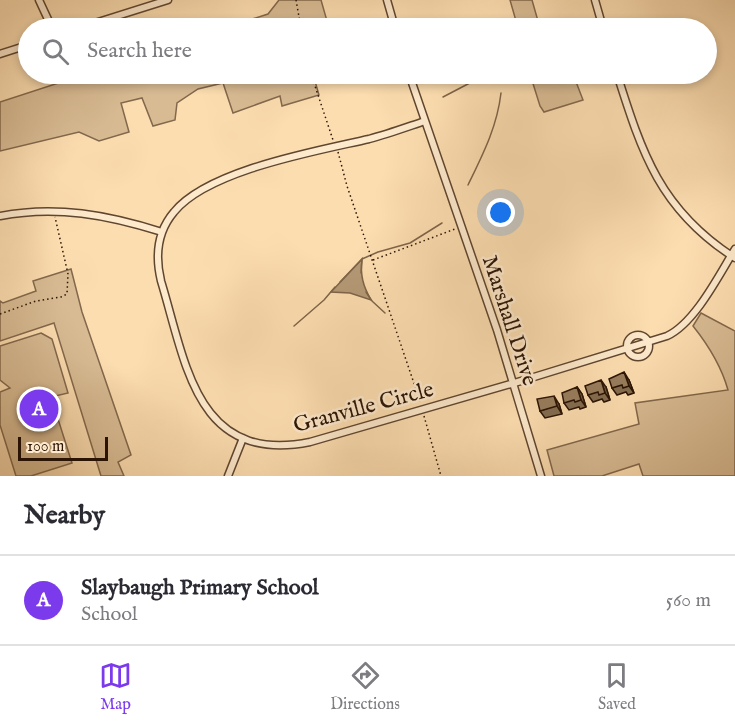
<!DOCTYPE html>
<html lang="en">
<head>
<meta charset="utf-8">
<style>
	body { margin:0; font-family:"IM FELL English",serif; background:#f2f2f3; color:#2b2b33 }
	.scale { position:absolute; left:18px; bottom:15px; width:90px; box-sizing:border-box; padding-left:6px; border:3px solid #2b1404; border-top:0; font-size:16px; line-height:21px; white-space:nowrap; color:#2b1404; -webkit-text-stroke:4px #fde9cc; paint-order:stroke }
	.you { position:absolute; left:501px; top:213px; width:21px; height:21px; margin:-15px; border:4px solid #fff; border-radius:50%; background:#1a73e8; box-shadow:0 0 0 9px #1a73e833 }
	.badge { display:grid; place-items:center; width:39px; height:39px; border-radius:50%; background:#7c3aed; color:#fff; font-size:20px; font-weight:700 }
	.pin { position:absolute; translate:-50% -50%; border:3px solid #fff; box-shadow:0 2px 6px #0006 }
	.list { margin:0; padding:0; list-style:none }
	h2 { display:flex; justify-content:space-between; align-items:center; height:78px; margin:0; padding:0 24px; font-size:26px }
	h2 small { font-size:20px; font-weight:400; color:#7c7c81 }
	.list li { display:grid; grid-template-columns:39px 1fr auto; gap:18px; align-items:center; box-sizing:border-box; height:90px; padding:0 24px; border-top:2px solid #e1e1e2 }
	.list b { display:block; font-size:22px; white-space:nowrap }
	.list p { margin:0; font-size:20px; white-space:nowrap; color:#7c7c81 }
	.list em { font-size:20px; font-style:normal; color:#7c7c81 }
	.icon { flex:none; width:33px; height:33px; fill:none; stroke:currentColor; stroke-width:2; stroke-linecap:round; stroke-linejoin:round }
	.map { position:relative; flex:none; width:735px; height:476px; overflow:hidden }
	.search { position:absolute; background:#fff; box-shadow:0 3px 9px #0003; left:18px; right:18px; top:18px; height:66px; display:flex; align-items:center; gap:15px; box-sizing:border-box; padding:0 21px; border-radius:33px; color:#7c7c81; font-size:22px }
	.sheet { height:168px; background:#fff }
	nav { display:flex; justify-content:space-around; align-items:center; box-sizing:border-box; height:84px; border-top:2px solid #e1e1e2; background:#fff; font-size:16px; color:#7c7c81 }
	nav a { display:grid; justify-items:center; gap:3px }
	nav .on { color:#7c3aed }
	.map>svg:first-child { display:block }
	.green { fill:#d8bb93; stroke:#82684c; stroke-width:1.5 }
	.water { fill:#b59976; stroke:#7e6448; stroke-width:1.5 }
	.lines { fill:none; stroke-linecap:round; stroke-linejoin:round }
	.stream { stroke:#7e6448; stroke-width:1.5 }
	.street-casing { stroke:#5f462f; stroke-width:9 }
	.path { stroke:#2b1404; stroke-width:1.5; stroke-dasharray:1.5 3; stroke-linecap:butt }
	.street { stroke:#fde9cc; stroke-width:6 }
	.wall { fill:#836c50; stroke:#2b1404; stroke-width:1.5 }
	.shaded-wall { fill:#6a5841; stroke:#2b1404; stroke-width:1.5 }
	.building { fill:#987d5d; stroke:#2b1404; stroke-width:1.5 }
	.labels { text-anchor:middle; stroke-width:5; stroke-linejoin:round; paint-order:stroke }
	.street-label { font-size:22px; fill:#2b1404; stroke:#fde9cc }
</style>
</head>
<body>
<div class="map">
<svg width="735" height="476" viewBox="0 0 735 476">
	<rect width="100%" height="100%" fill="#fcddb0"/>
	<filter id="stains"><feTurbulence type="fractalNoise" baseFrequency=".00333" numOctaves="4"/><feColorMatrix values="0 0 0 0 .2 0 0 0 0 .09 0 0 0 0 .02 0 0 0 .5 -.17"/></filter>
	<radialGradient id="worn" r=".72"><stop offset=".6" stop-color="#630" stop-opacity="0"/><stop offset="1" stop-color="#630" stop-opacity=".3"/></radialGradient>
	<!-- green -->
	<path class="green" d="M 279,0 L 321,0 L 329,28 L 224,28 L 268,14 Z
		M 510,0 L 532,0 L 540,28 L 518,28 Z
		M 86,74 L 313,74 L 319,95 L 282,106 L 280,96 L 233,113 L 223,83 L 198,89 L 177,103 L 175,120 L 153,126 L 142,98 L 121,103 L 129,132 L 99,141 L 79,132 L 0,151 L 0,102 Z
		M 530,74 L 573,74 L 583,100 L 544,112 L 540,106 Z
		M 71,269 L 82,312 L 131,455 L 118,462 L 124,476 L 101,476 L 54,323 L 0,341 L 0,301 L 3,303 L 36,291 L 33,281 Z
		M 701,313 L 735,331 L 735,476 L 643,476 L 639,464 L 602,476 L 554,476 L 547,450 L 639,424 L 635,403 L 728,390 C 721,365 709,346 693,326 Z
		M 41,333 L 52,339 L 68,393 L 51,397 L 72,463 L 31,476 L 16,476 L 0,425 L 0,392 L 10,388 L 0,380 L 0,346 Z"/>
	<!-- water -->
	<path class="water" d="M 362,259 C 360,275 363,286 371,300 L 350,293 L 331,292 Z"/>
	<g class="lines">
		<!-- stream -->
		<path class="stream" d="M 443,97 L 487,74
			M 468,185 C 483,154 497,127 501,93
			M 361,273 L 362,260
			M 340,282 L 362,259 L 378,252 L 410,243 L 442,223
			M 366,292 L 372,301 L 385,313
			M 294,326 L 324,300 L 335,287"/>
		<defs>
			<path id="street" d="M 39,0 L 52,28
				M 387,0 L 395,28
				M 595,0 L 603,28
				M 79,28 L 168,0
				M 0,54 L 28,45
				M 409,74 L 497,330 L 541,476
				M 617,74 C 642,153 660,210 735,258
				M 425,121 C 407,127 388,134 369,139 C 317,151 208,170 174,212 C 157,232 155,256 161,281 C 186,363 196,465 310,442 L 521,381 L 667,336 C 695,323 719,275 735,249
				M 0,216 C 56,205 108,215 162,232
				M627 346a11 11 0 1 1 22 0a11 11 0 1 1-22 0Z
				M 228,476 L 243,438"/>
		</defs>
		<!-- street casing -->
		<use href="#street" class="street-casing"/>
		<!-- path -->
		<path class="path" d="M 296,0 L 301,28
			M 311,74 L 333,140
			M 338,152 L 347,186 L 421,404
			M 373,260 L 455,229
			M 0,314 L 36,301 L 61,297 L 67,294 L 68,274 L 55,217
			M 424,416 L 441,476"/>
		<!-- street -->
		<use href="#street" class="street"/>
	</g>
	<!-- wall -->
	<path class="wall" d="M 629,380 L 634,393 L 628,395 L 626,392 L 617,395 L 612,388 Z
		M 577,387 L 582,394 L 586,407 L 580,409 L 579,407 L 569,410 L 564,403 Z
		M 606,387 L 610,400 L 604,402 L 602,399 L 593,402 L 588,395 Z
		M 559,404 L 562,414 L 545,418 L 540,411 Z"/>
	<!-- shaded-wall -->
	<path class="shaded-wall" d="M 624,372 L 629,380 L 634,393 L 629,386 Z
		M 601,380 L 606,387 L 610,400 L 605,393 Z
		M 577,387 L 582,394 L 586,407 L 581,400 Z
		M 554,396 L 559,404 L 562,414 L 557,406 Z"/>
	<!-- building -->
	<path class="building" d="M 624,372 L 629,386 L 623,388 L 622,385 L 612,388 L 609,379 Z
		M 601,380 L 605,393 L 599,395 L 598,392 L 588,395 L 585,386 Z
		M 577,387 L 581,400 L 575,402 L 574,400 L 564,403 L 562,393 Z
		M 554,396 L 557,406 L 540,411 L 537,399 Z"/>
	<g class="labels">
		<!-- street labels -->
		<g class="street-label">
			<text transform="translate(511 320) rotate(72)" y="8">Marshall Drive</text>
			<text transform="translate(363 406) rotate(-15)" y="8">Granville Circle</text>
		</g>
	</g>
	<rect width="100%" height="100%" filter="url(#stains)"/>
	<rect width="100%" height="100%" fill="url(#worn)"/>
</svg>
<div class="scale">100 m</div>
<div class="you"></div>
<div class="pin badge" style="left:39px;top:409px">A</div>
<div class="search"><svg class="icon" aria-label="search" viewBox="0 0 24 24"><circle cx="10" cy="10" r="6"/><path d="M15 15l6 6"/></svg>Search here</div>
</div>
<section class="sheet">
<h2>Nearby<small></small></h2>
<ul class="list">
<li><span class="badge">A</span><div><b>Slaybaugh Primary School</b><p>School</p></div><em>560 m</em></li>
</ul>
</section>
<nav>
<a class="on"><svg class="icon" aria-label="map" viewBox="0 0 24 24"><path d="M3 6l6-2 6 2 6-2v14l-6 2-6-2-6 2zM9 4v14M15 6v14"/></svg>Map</a>
<a><svg class="icon" aria-label="directions" viewBox="0 0 24 24"><path d="M12 3l9 9-9 9-9-9zM9 14v-3h6M13 9l2 2-2 2"/></svg>Directions</a>
<a><svg class="icon" aria-label="saved" viewBox="0 0 24 24"><path d="M7 4h10v16l-5-4-5 4z"/></svg>Saved</a>
</nav>
</body>
</html>
